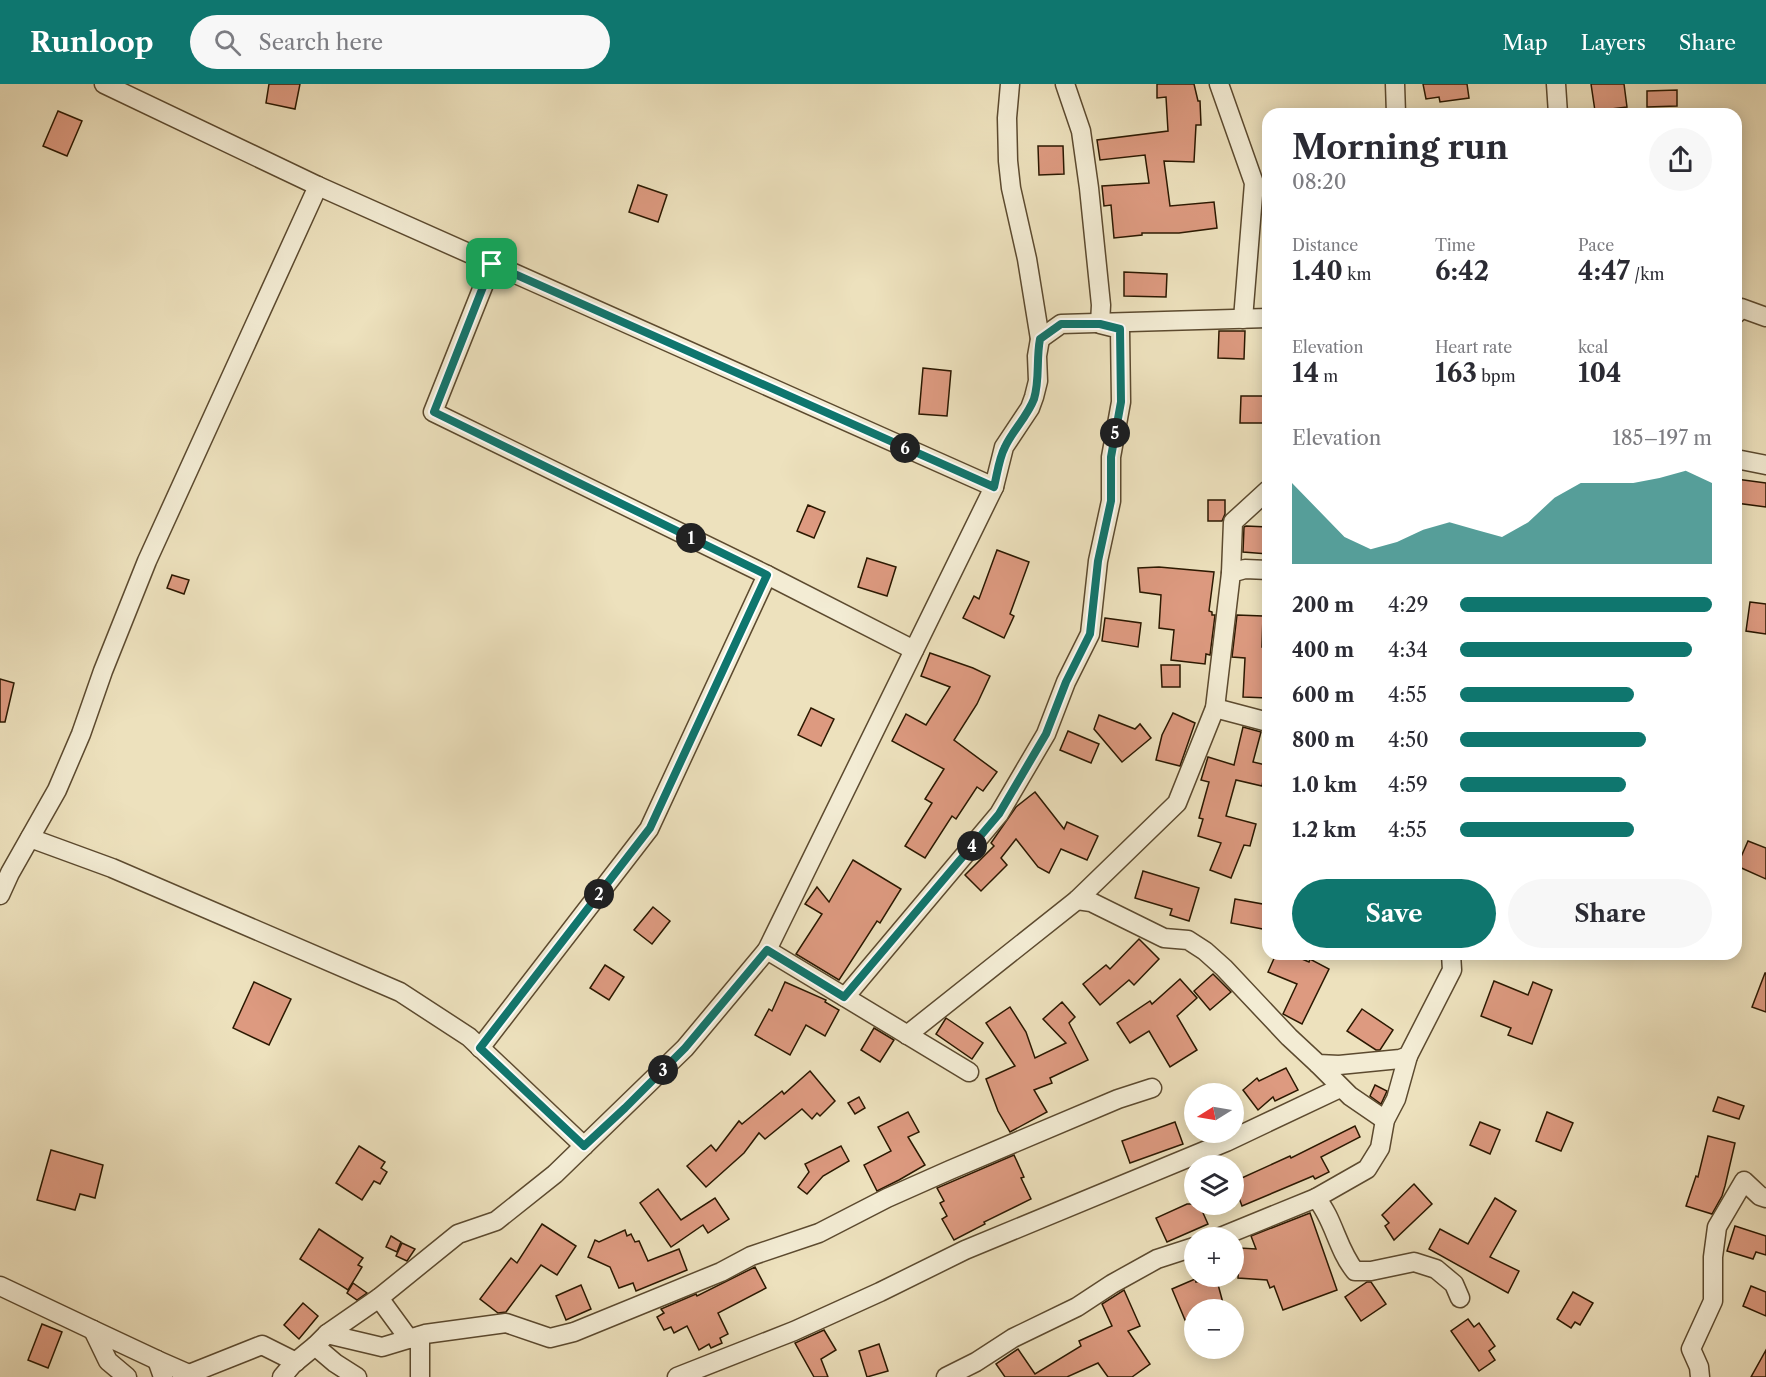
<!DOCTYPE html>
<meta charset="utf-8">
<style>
:root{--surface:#fff;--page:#f7f7f7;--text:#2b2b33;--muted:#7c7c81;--accent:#0f766e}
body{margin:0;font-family:"Libre Caslon Text",serif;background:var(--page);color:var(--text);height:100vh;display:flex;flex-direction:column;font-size:22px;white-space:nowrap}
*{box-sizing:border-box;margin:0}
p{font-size:20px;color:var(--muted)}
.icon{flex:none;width:33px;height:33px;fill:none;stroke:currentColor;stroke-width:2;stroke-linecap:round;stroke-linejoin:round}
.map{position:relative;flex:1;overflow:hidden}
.side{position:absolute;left:1262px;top:24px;width:480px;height:852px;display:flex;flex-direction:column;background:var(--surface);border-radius:18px;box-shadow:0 3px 15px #0003}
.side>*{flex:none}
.needle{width:39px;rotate:259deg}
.buttons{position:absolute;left:1184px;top:999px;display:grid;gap:12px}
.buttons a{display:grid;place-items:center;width:60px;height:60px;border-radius:50%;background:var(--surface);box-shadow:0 3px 15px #0003;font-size:30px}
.pin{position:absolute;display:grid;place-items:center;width:51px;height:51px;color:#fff;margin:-26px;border-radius:12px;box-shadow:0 3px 9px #0006}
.km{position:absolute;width:30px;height:30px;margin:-15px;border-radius:50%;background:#222;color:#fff;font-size:16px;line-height:30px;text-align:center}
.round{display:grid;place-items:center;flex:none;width:63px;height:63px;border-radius:32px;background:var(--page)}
.headline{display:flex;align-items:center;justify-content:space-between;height:102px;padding:0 30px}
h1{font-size:33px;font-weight:700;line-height:45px}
.stats{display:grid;grid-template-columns:repeat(3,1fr);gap:9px;height:102px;padding:6px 30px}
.stats div{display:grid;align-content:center}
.stats b{font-size:26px;font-weight:700}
.stats small{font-size:16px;font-weight:400}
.stats p{font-size:16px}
.chart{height:168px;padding:12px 30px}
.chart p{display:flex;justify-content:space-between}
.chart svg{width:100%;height:108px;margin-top:6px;fill:var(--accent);opacity:.7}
.cta{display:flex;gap:12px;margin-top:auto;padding:12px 30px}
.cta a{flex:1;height:69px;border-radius:36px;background:var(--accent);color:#fff;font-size:24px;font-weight:700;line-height:69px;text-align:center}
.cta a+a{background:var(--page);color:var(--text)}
ul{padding:0 30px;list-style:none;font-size:20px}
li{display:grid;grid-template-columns:96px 72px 1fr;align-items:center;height:45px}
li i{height:15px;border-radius:8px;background:var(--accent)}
header{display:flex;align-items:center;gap:36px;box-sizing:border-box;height:84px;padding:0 30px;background:var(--accent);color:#fff}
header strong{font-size:28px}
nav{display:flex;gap:33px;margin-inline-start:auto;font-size:21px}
.search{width:420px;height:54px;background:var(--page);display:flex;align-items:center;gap:15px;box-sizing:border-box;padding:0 21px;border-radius:33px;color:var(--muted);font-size:22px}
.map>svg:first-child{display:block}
.building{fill:#dd9a80;stroke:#2b1800;stroke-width:1.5}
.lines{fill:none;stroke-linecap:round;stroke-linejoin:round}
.minor-casing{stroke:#5c4a2f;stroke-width:21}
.minor{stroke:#f3ecd4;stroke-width:18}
.route-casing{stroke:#fff;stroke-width:12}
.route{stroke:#0f766e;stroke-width:8}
</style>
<header>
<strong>Runloop</strong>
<div class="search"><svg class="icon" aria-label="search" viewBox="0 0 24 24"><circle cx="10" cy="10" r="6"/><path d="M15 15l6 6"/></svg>Search here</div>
<nav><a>Map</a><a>Layers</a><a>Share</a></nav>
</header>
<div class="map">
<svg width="1766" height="1293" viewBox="0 0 1766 1293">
<rect width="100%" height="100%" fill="#ede1bd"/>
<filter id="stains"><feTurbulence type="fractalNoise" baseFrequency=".00333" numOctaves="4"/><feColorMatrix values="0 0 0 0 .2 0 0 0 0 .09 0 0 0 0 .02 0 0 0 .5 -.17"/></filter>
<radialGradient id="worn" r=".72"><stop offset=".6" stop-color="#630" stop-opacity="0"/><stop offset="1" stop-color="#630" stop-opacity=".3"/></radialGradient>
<g class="building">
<path d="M 269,0 L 300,0 L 295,25 L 266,19 Z"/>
<path d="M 1157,0 L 1194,0 L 1198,17 L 1200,17 L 1201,41 L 1196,41 L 1194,78 L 1164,77 L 1170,122 L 1214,118 L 1217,144 L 1179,149 L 1142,149 L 1142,151 L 1114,154 L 1111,121 L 1104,122 L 1102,102 L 1149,99 L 1145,71 L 1100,76 L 1097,56 L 1168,47 L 1166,13 L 1157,14 Z"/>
<path d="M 1423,0 L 1467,0 L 1469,14 L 1440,18 L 1439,13 L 1426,15 Z"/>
<path d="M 1591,0 L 1624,0 L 1627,23 L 1595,27 Z"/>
<path d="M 1677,6 L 1677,22 L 1647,23 L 1647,7 Z"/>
<path d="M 58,27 L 82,37 L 67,72 L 43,62 Z"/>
<path d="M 1038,62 L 1063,62 L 1064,90 L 1039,91 Z"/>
<path d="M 638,101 L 667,111 L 658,138 L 629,128 Z"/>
<path d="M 1124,188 L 1167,190 L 1166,213 L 1124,212 Z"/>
<path d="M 1219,247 L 1245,247 L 1244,275 L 1218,274 Z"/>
<path d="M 923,284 L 951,287 L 947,332 L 919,330 Z"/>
<path d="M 1241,312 L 1268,312 L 1268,339 L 1240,339 Z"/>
<path d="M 1736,395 L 1766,399 L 1766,423 L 1736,419 Z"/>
<path d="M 1208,416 L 1225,416 L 1225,430 L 1222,437 L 1208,437 Z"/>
<path d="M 808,421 L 825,428 L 814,454 L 797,447 Z"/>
<path d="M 1246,442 L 1268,443 L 1268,470 L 1243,468 L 1244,443 Z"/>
<path d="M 997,466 L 1029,478 L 1010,530 L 1014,532 L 1004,554 L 963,534 L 974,512 L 979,515 Z"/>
<path d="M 867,474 L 896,483 L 887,512 L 858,503 Z"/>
<path d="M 1159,483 L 1214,488 L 1209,527 L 1212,528 L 1212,531 L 1215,531 L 1210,571 L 1206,570 L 1205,580 L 1171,576 L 1174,546 L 1159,544 L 1161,511 L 1140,508 L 1138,484 Z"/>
<path d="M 172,491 L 189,496 L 184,510 L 167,504 Z"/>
<path d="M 1750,518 L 1766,520 L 1766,550 L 1746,547 Z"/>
<path d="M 1237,531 L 1263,532 L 1262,563 L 1268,563 L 1268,614 L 1243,613 L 1245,574 L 1232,573 Z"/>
<path d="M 1105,534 L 1141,539 L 1138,563 L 1102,557 Z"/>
<path d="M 930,569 L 973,584 L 990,592 L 977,620 L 954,656 L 997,688 L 983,707 L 977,703 L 956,735 L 952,732 L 925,774 L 905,762 L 932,719 L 925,715 L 944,685 L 892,657 L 906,630 L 926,641 L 950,603 L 921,592 Z"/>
<path d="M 1161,581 L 1180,581 L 1180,603 L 1162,603 Z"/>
<path d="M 0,595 L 14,599 L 5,638 L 0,638 Z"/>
<path d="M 811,624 L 834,635 L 821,662 L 798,651 Z"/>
<path d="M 1173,629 L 1195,639 L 1180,682 L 1156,676 L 1162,651 Z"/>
<path d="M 1099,631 L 1135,645 L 1140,640 L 1151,654 L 1122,678 L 1094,645 Z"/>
<path d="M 1243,643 L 1261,648 L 1253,678 L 1266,681 L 1262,702 L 1236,696 L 1226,732 L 1256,740 L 1250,762 L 1244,761 L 1231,794 L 1210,786 L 1221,759 L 1198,752 L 1203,735 L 1199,734 L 1209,698 L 1201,696 L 1208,673 L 1234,681 Z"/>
<path d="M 1068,647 L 1099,660 L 1091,679 L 1060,666 Z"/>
<path d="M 1035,708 L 1064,745 L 1067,738 L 1098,752 L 1087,776 L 1061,765 L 1049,789 L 1038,783 L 1016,755 L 1001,774 L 1007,781 L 981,807 L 965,791 L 994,762 L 991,759 L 1016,723 Z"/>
<path d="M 1748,757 L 1766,764 L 1766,795 L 1737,782 Z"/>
<path d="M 853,776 L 901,805 L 880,839 L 877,837 L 839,896 L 796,870 L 822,830 L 805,820 L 817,803 L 829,818 Z"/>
<path d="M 1143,787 L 1199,804 L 1189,837 L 1170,831 L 1172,825 L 1135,814 Z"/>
<path d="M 1235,815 L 1268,821 L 1268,846 L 1231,839 Z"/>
<path d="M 653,823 L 670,837 L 652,860 L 634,846 Z"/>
<path d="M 1139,855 L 1159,875 L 1134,901 L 1129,896 L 1100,921 L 1083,900 L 1106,881 L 1110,885 Z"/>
<path d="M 1276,870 L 1290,870 L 1309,878 L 1310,875 L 1329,885 L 1302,940 L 1283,930 L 1297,900 L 1268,888 Z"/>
<path d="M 605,881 L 624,893 L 609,916 L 590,904 Z"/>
<path d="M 1765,889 L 1766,889 L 1766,928 L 1752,923 Z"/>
<path d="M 1213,890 L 1231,908 L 1210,926 L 1194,907 Z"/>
<path d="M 1180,895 L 1197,914 L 1177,932 L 1197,966 L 1170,983 L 1149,947 L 1130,959 L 1117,939 L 1150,917 L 1152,920 Z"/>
<path d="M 1494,897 L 1528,911 L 1533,898 L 1552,906 L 1532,960 L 1508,951 L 1511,944 L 1481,932 Z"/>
<path d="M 254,898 L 291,915 L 269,961 L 233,944 Z"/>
<path d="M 785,898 L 826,916 L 825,918 L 839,926 L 825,952 L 806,941 L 790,971 L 755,951 L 769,925 L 772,927 Z"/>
<path d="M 1062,918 L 1075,933 L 1069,939 L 1088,976 L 1050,994 L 1052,999 L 1034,1006 L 1047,1028 L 1010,1048 L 998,1027 L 986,995 L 1015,982 L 986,939 L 1010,923 L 1026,948 L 1035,974 L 1066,959 L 1043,935 Z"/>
<path d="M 1362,925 L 1393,946 L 1380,966 L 1376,966 L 1347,947 Z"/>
<path d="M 946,934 L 983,959 L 972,975 L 936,950 Z"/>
<path d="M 874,944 L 894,956 L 880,978 L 861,966 Z"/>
<path d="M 1286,984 L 1298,1006 L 1275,1017 L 1273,1013 L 1258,1026 L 1243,1006 L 1257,994 L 1259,997 Z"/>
<path d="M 810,987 L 835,1017 L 820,1032 L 817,1029 L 812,1035 L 802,1025 L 765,1055 L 759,1049 L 744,1069 L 706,1103 L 687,1082 L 711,1061 L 716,1067 L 739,1037 L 742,1040 L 782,1007 L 784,1010 Z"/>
<path d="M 1375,1001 L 1387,1007 L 1381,1020 L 1370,1012 Z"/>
<path d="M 859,1013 L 865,1024 L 855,1030 L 848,1019 Z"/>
<path d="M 1718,1013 L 1744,1022 L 1739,1035 L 1713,1027 Z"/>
<path d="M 908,1028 L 919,1048 L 908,1053 L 925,1081 L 899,1096 L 877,1107 L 864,1081 L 891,1067 L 878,1043 Z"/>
<path d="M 1547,1028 L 1573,1039 L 1561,1067 L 1536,1057 Z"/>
<path d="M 1175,1038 L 1183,1060 L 1130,1079 L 1122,1057 Z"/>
<path d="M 1480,1038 L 1500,1046 L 1490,1070 L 1470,1061 Z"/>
<path d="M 1355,1042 L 1360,1053 L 1321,1073 L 1329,1088 L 1315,1095 L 1313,1092 L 1242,1122 L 1233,1098 L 1290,1072 L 1291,1074 Z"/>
<path d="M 1708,1052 L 1735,1059 L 1725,1102 L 1722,1112 L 1712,1130 L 1686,1122 L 1696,1092 L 1698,1093 Z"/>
<path d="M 359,1062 L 385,1078 L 381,1084 L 387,1088 L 380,1100 L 374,1097 L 362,1116 L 336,1099 Z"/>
<path d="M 841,1062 L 849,1077 L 823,1092 L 807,1110 L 798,1103 L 809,1088 L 805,1080 Z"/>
<path d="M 51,1066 L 103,1081 L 95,1114 L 80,1110 L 75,1126 L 37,1116 Z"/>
<path d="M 1014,1071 L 1024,1093 L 1021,1094 L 1031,1115 L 984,1138 L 985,1140 L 954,1156 L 942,1135 L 947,1132 L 940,1119 L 944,1117 L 937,1104 Z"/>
<path d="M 1414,1100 L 1432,1120 L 1394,1156 L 1385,1142 L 1389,1139 L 1382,1131 Z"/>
<path d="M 658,1105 L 681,1136 L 715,1114 L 729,1135 L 708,1149 L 703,1141 L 671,1163 L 640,1119 Z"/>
<path d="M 1495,1114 L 1516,1127 L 1490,1173 L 1519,1187 L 1508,1209 L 1429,1165 L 1440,1145 L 1468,1160 Z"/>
<path d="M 1187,1120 L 1199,1120 L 1208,1140 L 1167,1158 L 1156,1134 Z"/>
<path d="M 1310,1129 L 1337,1206 L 1283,1226 L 1274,1202 L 1270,1204 L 1267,1196 L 1238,1194 L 1240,1164 L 1256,1165 L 1251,1152 Z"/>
<path d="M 542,1140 L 576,1162 L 557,1191 L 541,1181 L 506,1228 L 498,1229 L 480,1215 L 511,1174 L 517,1179 Z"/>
<path d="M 1735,1142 L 1766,1152 L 1766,1171 L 1756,1168 L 1753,1175 L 1727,1167 Z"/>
<path d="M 319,1145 L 363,1174 L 358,1181 L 362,1183 L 348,1206 L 300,1175 Z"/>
<path d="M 625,1146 L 627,1152 L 631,1150 L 635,1158 L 639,1157 L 648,1177 L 679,1165 L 687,1186 L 636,1207 L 633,1199 L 619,1204 L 610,1183 L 588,1173 L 595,1156 L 599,1158 Z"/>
<path d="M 391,1152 L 401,1158 L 397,1168 L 386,1163 Z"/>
<path d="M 402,1159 L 415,1165 L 407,1177 L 396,1172 Z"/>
<path d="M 755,1183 L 766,1204 L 718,1229 L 728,1250 L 720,1254 L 722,1259 L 711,1264 L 709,1260 L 699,1266 L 687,1242 L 674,1249 L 671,1243 L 664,1246 L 657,1233 L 664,1229 L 661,1225 L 696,1210 L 697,1212 Z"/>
<path d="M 1216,1193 L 1223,1219 L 1207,1223 L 1209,1226 L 1194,1226 L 1194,1232 L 1185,1236 L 1172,1205 L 1195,1195 L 1196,1198 Z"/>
<path d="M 1367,1198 L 1371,1198 L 1386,1220 L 1361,1237 L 1345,1213 Z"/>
<path d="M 353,1199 L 367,1209 L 357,1216 L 347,1209 Z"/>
<path d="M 581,1201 L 591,1225 L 566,1236 L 556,1212 Z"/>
<path d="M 1751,1202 L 1766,1208 L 1766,1232 L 1743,1222 Z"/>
<path d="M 1124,1206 L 1140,1242 L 1128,1247 L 1150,1280 L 1132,1293 L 1108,1293 L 1098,1279 L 1067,1293 L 1005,1293 L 996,1280 L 1018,1265 L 1035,1290 L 1081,1262 L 1079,1257 L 1112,1242 L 1102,1220 Z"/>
<path d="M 1573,1208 L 1593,1219 L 1580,1241 L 1575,1238 L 1571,1244 L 1557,1235 Z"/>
<path d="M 303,1219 L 318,1232 L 299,1255 L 284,1241 Z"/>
<path d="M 1468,1235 L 1474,1243 L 1479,1239 L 1495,1262 L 1489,1267 L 1495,1276 L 1479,1287 L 1451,1247 Z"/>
<path d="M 42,1240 L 62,1248 L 48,1284 L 28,1276 Z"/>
<path d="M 824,1246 L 836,1266 L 821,1275 L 828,1293 L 814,1293 L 795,1259 Z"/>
<path d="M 879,1260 L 888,1287 L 867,1293 L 859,1267 Z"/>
<path d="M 1766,1266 L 1766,1293 L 1751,1293 Z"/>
</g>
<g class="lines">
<g class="minor-casing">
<g id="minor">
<path d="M 104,0 L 318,102 L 994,403"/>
<path d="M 1219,0 L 1254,99 L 1243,235"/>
<path d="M 1395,0 L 1396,30"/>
<path d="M 1556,0 L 1558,30"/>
<path d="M 492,180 L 433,328 L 767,491 L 914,566"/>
<path d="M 1736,230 L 1741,224 L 1766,233"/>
<path d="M 1040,255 L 1061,240 L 1268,234"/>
<path d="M 1736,375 L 1766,381"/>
<path d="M 1231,489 L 1233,438 L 1268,406"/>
<path d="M 1215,624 L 1268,638"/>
<path d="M 30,754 L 112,784 L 400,908 L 469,953 L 584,1062"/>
<path d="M 0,811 L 10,789 L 57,706 L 81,650 L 103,587 L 147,477 L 318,102"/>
<path d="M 1077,816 L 1091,818 L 1164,854 L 1188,856 L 1205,867 L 1224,884 L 1289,953 L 1318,980 L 1339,981 L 1400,975 L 1408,972 L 1452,886 L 1451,870"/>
<path d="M 767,866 L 969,988"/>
<path d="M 845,913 L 999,730 L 1046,650 L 1066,598 L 1090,550 L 1098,477 L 1111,417 L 1111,373 L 1121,318 L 1120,245 L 1100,240 L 1101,221 L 1089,104 L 1081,47 L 1065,0"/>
<path d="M 907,951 L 1077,816 L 1177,719 L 1215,624 L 1231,489 L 1245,485 L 1268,486"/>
<path d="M 480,964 L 649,745 L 767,491"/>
<path d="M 1318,980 L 1350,1012 L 1385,1036"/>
<path d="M 1316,1114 L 1367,1085 L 1380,1064 L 1385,1036 L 1396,1015 L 1408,972"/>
<path d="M 1218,1154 L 1316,1114 C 1334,1135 1337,1165 1355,1187 L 1371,1187 L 1414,1178 L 1436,1185 L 1454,1200 L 1460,1214"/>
<path d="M 0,1202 L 93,1246"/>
<path d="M 379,1214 L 409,1255"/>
<path d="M 327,1250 L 382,1263 L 425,1250 L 506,1239 L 550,1254 L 574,1248 L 721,1188 L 751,1172 L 819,1149 L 887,1114 L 950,1086 L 1118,1015 L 1152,1004"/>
<path d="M 420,1252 L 420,1293"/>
<path d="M 315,1262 L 327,1250 L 379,1214 L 458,1150 L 496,1137 L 555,1090 L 685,964 L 767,866 L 994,403 L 1004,363 L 1030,324 L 1034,313 L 1038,297 L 1037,272 L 1040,255 L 1027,175 L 1011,104 L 1008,77 L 1007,34 L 1010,0"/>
<path d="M 127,1293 L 108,1277 L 93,1246 L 157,1276"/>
<path d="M 163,1293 L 157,1276 L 189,1290"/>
<path d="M 194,1293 L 189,1290 L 262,1261 L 296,1278"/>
<path d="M 282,1293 L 293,1280 L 315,1262 L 335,1279 L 357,1293"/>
<path d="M 677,1293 L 794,1247 L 880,1208 L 965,1166 L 1226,1058 L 1340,1004"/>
<path d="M 946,1293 L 976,1278 L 1013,1254 L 1077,1223 L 1112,1200 L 1157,1175 L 1194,1163"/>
<path d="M 1700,1293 L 1699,1283 L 1691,1265 L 1713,1217 L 1713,1173 L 1717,1143 L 1744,1097 L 1760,1112 L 1766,1114"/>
</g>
</g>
<use href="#minor" class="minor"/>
</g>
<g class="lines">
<g class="route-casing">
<path id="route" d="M 492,180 L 994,403 C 997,391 999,374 1005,363 C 1013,346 1027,333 1034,315 C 1040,295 1036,276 1040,255 L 1061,240 L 1100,240 L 1120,245 L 1121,318 L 1111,373 L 1111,417 L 1098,477 L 1090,550 L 1066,598 L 1046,650 L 999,730 L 844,913 L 767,866 L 685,964 L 625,1024 L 584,1062 L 480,964 L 650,744 L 767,491 L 434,328 Z"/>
</g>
<use href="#route" class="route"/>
</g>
<rect width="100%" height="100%" filter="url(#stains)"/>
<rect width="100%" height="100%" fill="url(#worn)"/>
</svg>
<div class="buttons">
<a><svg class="needle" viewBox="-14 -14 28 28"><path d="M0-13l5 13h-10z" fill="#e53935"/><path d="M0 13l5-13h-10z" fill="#7c7c81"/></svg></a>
<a><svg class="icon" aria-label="layers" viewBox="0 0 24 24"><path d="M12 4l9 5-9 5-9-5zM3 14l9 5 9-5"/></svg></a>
<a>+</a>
<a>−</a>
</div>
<div class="pin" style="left:492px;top:180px;background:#1e9e55"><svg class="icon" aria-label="arrive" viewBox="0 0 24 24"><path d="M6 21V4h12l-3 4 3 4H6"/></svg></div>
<b class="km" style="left:691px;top:454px">1</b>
<b class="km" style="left:599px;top:810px">2</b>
<b class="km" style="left:663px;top:986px">3</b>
<b class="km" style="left:972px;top:762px">4</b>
<b class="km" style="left:1115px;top:349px">5</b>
<b class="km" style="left:905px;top:364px">6</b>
<section class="side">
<div class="headline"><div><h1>Morning run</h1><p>08:20</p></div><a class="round"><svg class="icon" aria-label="share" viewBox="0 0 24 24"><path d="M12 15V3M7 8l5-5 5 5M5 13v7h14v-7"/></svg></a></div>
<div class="stats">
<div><p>Distance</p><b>1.40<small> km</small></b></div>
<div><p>Time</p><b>6:42</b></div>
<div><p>Pace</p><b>4:47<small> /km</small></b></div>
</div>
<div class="stats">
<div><p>Elevation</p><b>14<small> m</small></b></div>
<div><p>Heart rate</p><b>163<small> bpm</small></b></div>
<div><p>kcal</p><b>104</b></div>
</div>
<div class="chart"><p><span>Elevation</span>185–197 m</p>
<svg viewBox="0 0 160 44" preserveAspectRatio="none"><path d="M0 44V11L10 22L20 33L30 38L40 35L50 30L60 27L70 30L80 33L90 27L100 17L110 11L120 11L130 11L140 9L150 6L160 11V44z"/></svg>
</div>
<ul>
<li><b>200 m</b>4:29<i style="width:100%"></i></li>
<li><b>400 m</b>4:34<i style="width:92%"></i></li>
<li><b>600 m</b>4:55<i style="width:69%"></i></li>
<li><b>800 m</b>4:50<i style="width:74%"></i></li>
<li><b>1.0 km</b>4:59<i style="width:66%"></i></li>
<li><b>1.2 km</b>4:55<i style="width:69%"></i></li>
</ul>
<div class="cta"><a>Save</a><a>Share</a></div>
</section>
</div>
